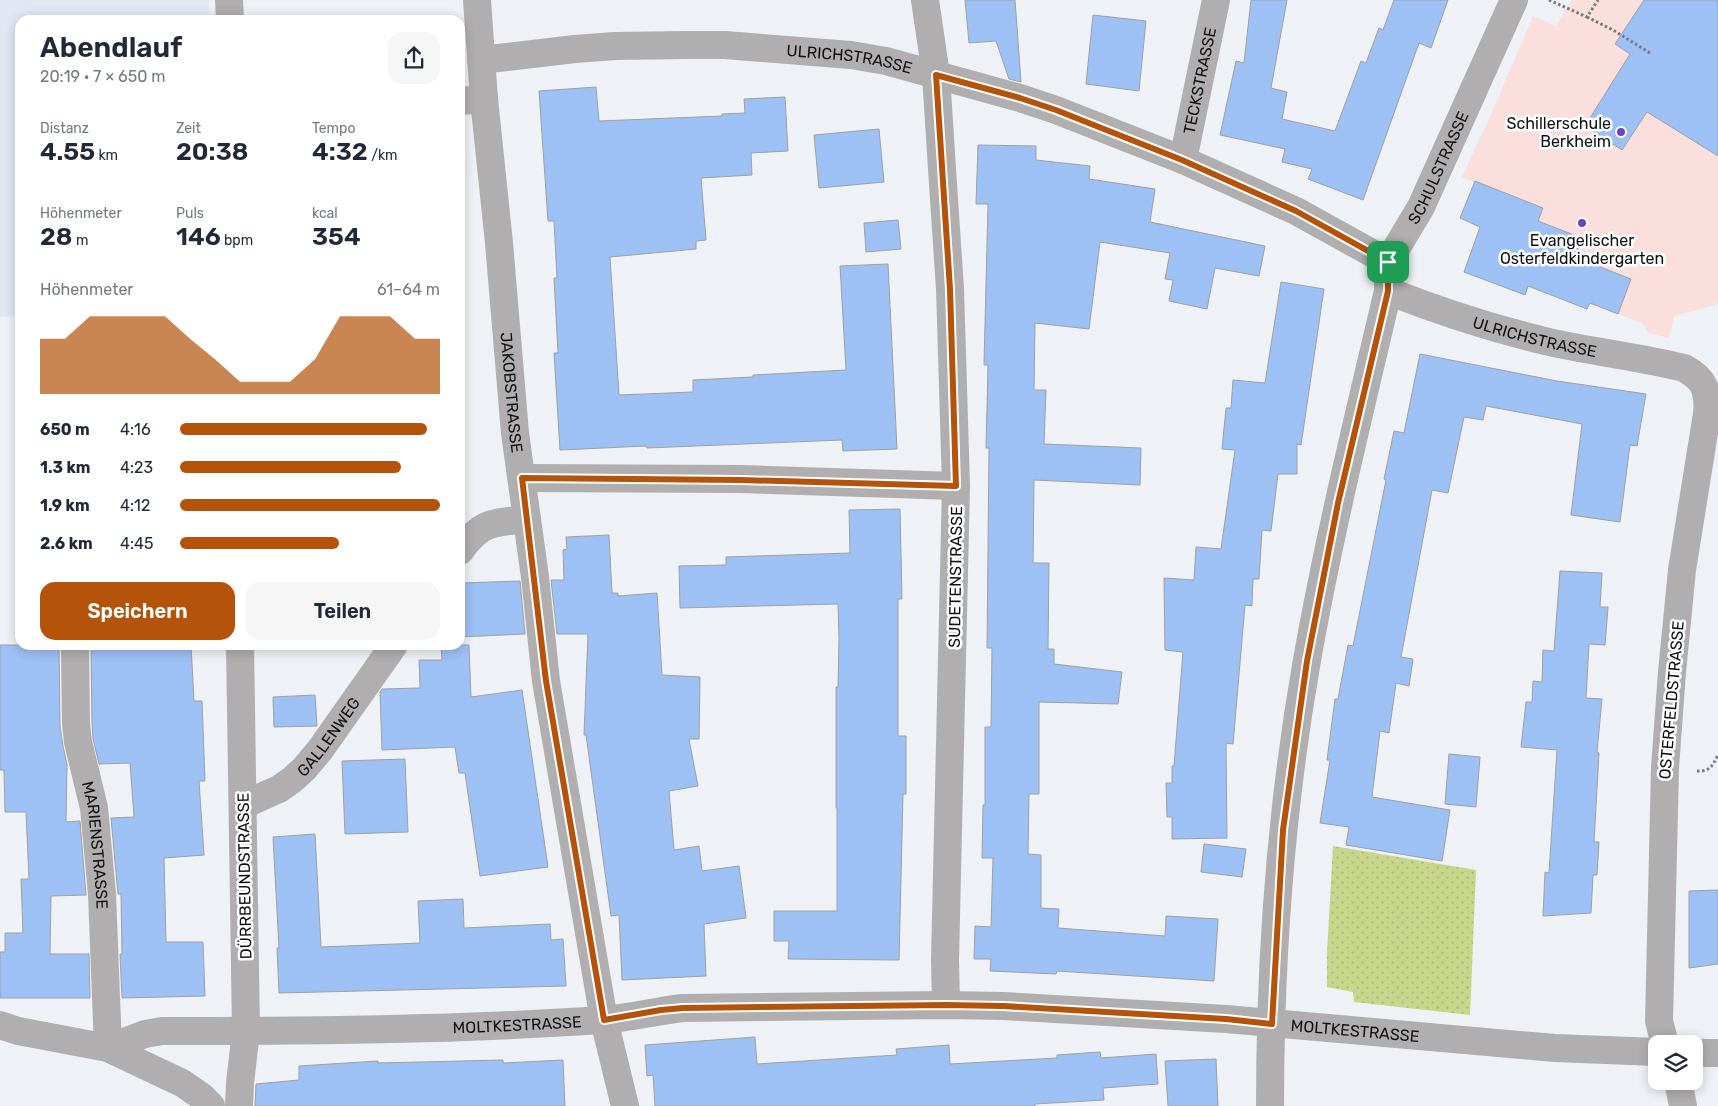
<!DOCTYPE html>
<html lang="de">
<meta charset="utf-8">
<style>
:root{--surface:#fff;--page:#f6f6f7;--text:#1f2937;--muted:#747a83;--accent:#b45309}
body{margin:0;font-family:Rubik,sans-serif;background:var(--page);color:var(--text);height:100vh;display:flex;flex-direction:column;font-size:19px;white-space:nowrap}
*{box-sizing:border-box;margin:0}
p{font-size:16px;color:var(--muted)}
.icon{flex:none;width:28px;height:28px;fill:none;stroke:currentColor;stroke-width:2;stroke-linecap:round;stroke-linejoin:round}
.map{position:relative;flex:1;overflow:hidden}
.drawer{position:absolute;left:15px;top:15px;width:450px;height:635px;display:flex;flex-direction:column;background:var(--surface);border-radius:15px;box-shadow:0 2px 12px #0003}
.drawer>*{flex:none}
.buttons{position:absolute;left:1648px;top:1035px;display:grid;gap:10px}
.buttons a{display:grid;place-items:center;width:55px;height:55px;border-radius:10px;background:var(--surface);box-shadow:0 2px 12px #0003;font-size:25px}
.pin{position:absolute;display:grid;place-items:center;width:42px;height:42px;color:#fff;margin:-21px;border-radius:10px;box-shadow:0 2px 8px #0006}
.round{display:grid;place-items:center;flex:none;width:52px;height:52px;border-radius:15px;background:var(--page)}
.headline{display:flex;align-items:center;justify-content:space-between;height:85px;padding:0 25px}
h1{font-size:28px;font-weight:600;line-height:38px}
.stats{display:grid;grid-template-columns:repeat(3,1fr);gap:8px;height:85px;padding:5px 25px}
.stats div{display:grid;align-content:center}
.stats b{font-size:25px;font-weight:600}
.stats small{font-size:14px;font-weight:400}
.stats p{font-size:14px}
.chart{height:140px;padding:10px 25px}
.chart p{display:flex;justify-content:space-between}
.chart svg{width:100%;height:90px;margin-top:5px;fill:var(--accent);opacity:.7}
.button{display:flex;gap:10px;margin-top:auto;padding:10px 25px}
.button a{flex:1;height:58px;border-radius:15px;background:var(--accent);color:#fff;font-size:20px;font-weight:600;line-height:58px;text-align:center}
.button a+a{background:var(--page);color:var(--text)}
ul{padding:0 25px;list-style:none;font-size:16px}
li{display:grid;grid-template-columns:80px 60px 1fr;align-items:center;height:38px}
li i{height:12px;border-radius:6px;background:var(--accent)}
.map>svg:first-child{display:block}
.built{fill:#e1e8f3}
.education{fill:#fadfdc}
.park{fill:url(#park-dots)}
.building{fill:#9dc0f5;stroke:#9ea0a4}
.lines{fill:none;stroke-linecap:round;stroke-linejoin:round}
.path{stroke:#787a7c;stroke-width:3;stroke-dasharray:2.5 2.5;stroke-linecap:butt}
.minor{stroke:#b0aeaf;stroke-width:28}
.route-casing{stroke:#fff;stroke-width:10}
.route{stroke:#b45309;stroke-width:6}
.poi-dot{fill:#6846bf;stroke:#fff;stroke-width:2}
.labels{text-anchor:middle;stroke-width:5;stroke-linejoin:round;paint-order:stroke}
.street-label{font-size:16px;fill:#0f1011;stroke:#fff}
.poi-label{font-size:16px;fill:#0f1011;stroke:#fff;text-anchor:end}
</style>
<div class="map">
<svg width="1718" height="1106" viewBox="0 0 1718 1106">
<defs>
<pattern id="park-dots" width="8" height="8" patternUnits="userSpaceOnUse" patternTransform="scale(1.25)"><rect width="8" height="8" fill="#c8d68c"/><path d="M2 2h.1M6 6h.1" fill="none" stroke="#abb778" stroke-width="1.8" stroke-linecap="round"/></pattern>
</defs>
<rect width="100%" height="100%" fill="#eef1f5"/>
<path class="built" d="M 0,0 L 209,0 L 209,20 L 20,20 L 20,316 L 0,317 Z"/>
<path class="education" d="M 1572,0 L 1718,0 L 1718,302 L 1716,305 L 1674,316 L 1669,338 L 1649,333 L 1642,323 L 1590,303 L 1587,309 L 1528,286 L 1525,295 L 1464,272 L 1480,227 L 1460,218 L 1475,182 L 1462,177 L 1492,112 L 1533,16 L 1556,26 Z"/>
<path class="park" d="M 1333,846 L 1476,870 L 1470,1015 L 1354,1002 L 1353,992 L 1327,987 L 1327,953 Z"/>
<g class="building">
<path d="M 965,0 L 1015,0 L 1021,82 L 1009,79 L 996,41 L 969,43 Z"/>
<path d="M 1251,0 L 1287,0 L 1271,88 L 1287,92 L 1282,119 L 1335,131 L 1361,61 L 1366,63 L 1379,28 L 1383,30 L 1394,0 L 1448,0 L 1431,48 L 1419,43 L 1363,200 L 1308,179 L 1312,169 L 1282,162 L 1285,149 L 1220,135 L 1236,61 L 1244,63 Z"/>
<path d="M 1644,0 L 1718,0 L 1718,156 L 1647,112 L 1622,150 L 1585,126 L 1630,54 L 1615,44 Z"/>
<path d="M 1093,15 L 1146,21 L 1139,91 L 1086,84 Z"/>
<path d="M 596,87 L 599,121 L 722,116 L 722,114 L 745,113 L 744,99 L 785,97 L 788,151 L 751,153 L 752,175 L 701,178 L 706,240 L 696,241 L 696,249 L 610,257 L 619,395 L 693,392 L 693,380 L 753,377 L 753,375 L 846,370 L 840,266 L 888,264 L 897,449 L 843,451 L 842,440 L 647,448 L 646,446 L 560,450 L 554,353 L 558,353 L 554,278 L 557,278 L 554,221 L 548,221 L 539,91 Z"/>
<path d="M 879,129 L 884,182 L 819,188 L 814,135 Z"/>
<path d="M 978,145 L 1036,146 L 1036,160 L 1090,166 L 1089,179 L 1155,189 L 1150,222 L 1265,246 L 1259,276 L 1215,268 L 1207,309 L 1169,301 L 1173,280 L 1165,279 L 1170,253 L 1100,242 L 1089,329 L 1035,323 L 1034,390 L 1046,390 L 1044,444 L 1141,448 L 1140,485 L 1034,480 L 1033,563 L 1049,563 L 1048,649 L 1054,649 L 1054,664 L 1122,672 L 1118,704 L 1039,702 L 1039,794 L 1029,794 L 1028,854 L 1041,855 L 1041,908 L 1059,909 L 1058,928 L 1165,936 L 1166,916 L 1218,919 L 1214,981 L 1057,971 L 1056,974 L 990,971 L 991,959 L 974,959 L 975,926 L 991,927 L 993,858 L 982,858 L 983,805 L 985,805 L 985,727 L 991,727 L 992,648 L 987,648 L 989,448 L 986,448 L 988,365 L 984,365 L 988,204 L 976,204 Z"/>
<path d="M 1475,181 L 1543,208 L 1538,221 L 1582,238 L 1575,257 L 1631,279 L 1618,314 L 1590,303 L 1587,309 L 1528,286 L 1525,295 L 1464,272 L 1480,227 L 1460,218 Z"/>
<path d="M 898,220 L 901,249 L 866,252 L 864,223 Z"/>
<path d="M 1281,282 L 1324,289 L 1301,445 L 1297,444 L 1297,474 L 1278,474 L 1271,531 L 1262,530 L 1259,579 L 1253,579 L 1252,606 L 1245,605 L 1233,744 L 1226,743 L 1227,838 L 1172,839 L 1172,817 L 1167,817 L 1166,783 L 1172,783 L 1172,766 L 1174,766 L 1183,652 L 1165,650 L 1164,578 L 1194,580 L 1196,547 L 1221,549 L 1235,450 L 1222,449 L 1226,408 L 1231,408 L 1233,380 L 1265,383 Z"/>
<path d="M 1420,354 L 1557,381 L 1646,394 L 1637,446 L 1630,445 L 1620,522 L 1571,515 L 1582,424 L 1486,406 L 1483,420 L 1464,417 L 1448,493 L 1432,490 L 1401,657 L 1413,659 L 1409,686 L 1396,683 L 1389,733 L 1380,731 L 1372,797 L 1450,810 L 1442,861 L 1346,845 L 1349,827 L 1320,823 L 1330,760 L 1327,760 L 1335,699 L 1338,699 L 1348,645 L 1353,646 L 1386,480 L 1384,479 L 1394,431 L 1404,433 Z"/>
<path d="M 900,509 L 902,599 L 898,599 L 898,736 L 906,736 L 906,794 L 903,794 L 899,960 L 788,959 L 789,941 L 774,941 L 774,911 L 837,911 L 837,808 L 836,808 L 836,687 L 838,687 L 839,638 L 838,604 L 680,608 L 679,566 L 726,565 L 726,557 L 850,553 L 849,510 Z"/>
<path d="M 609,535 L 612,593 L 618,593 L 618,596 L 657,593 L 662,675 L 700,677 L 699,739 L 689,739 L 698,786 L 669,791 L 674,850 L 699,846 L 702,871 L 739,866 L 746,918 L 704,924 L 706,976 L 622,980 L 619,915 L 611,916 L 586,735 L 584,735 L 588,634 L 557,634 L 551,580 L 564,580 L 563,550 L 567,549 L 566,537 Z"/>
<path d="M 1560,571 L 1602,573 L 1600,607 L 1608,607 L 1605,645 L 1589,644 L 1586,698 L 1602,699 L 1597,752 L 1599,753 L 1594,842 L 1599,842 L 1597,875 L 1593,875 L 1591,913 L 1543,916 L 1545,872 L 1549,873 L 1557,750 L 1521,747 L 1526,702 L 1532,702 L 1533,681 L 1542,682 L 1543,650 L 1554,651 Z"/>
<path d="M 520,581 L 525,634 L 460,637 L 460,608 L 462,608 L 461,583 Z"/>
<path d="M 0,645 L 59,645 L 60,726 L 63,746 L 67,765 L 66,822 L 80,821 L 86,895 L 51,896 L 50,954 L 89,954 L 90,998 L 0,998 L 0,952 L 5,952 L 5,933 L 23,933 L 21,879 L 29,879 L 26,812 L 5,812 L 4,770 L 0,770 Z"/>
<path d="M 91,645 L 191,645 L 194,701 L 202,701 L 205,781 L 199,781 L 204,855 L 164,858 L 166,942 L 203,942 L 205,996 L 122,998 L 120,954 L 122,954 L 121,894 L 118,894 L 111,818 L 134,817 L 130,763 L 99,764 L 93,739 L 92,723 Z"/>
<path d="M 441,645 L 469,645 L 471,697 L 522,690 L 548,867 L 480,876 L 465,773 L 459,773 L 455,747 L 382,750 L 380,692 L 382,689 L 420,688 L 419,660 L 442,660 Z"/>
<path d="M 315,695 L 317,726 L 274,727 L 273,697 Z"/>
<path d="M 1449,754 L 1480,757 L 1476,807 L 1445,804 Z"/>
<path d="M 405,759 L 408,832 L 345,834 L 342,761 Z"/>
<path d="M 315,834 L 321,947 L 420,943 L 418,901 L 463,899 L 464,928 L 550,924 L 551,940 L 563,939 L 566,986 L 279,993 L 277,948 L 279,948 L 273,837 Z"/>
<path d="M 1204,844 L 1246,849 L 1242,877 L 1201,872 Z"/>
<path d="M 1718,890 L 1718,964 L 1689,968 L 1689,891 Z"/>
<path d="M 755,1037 L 757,1064 L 897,1055 L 896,1049 L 949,1045 L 950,1064 L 1057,1058 L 1057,1055 L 1100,1052 L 1101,1058 L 1156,1054 L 1158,1084 L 1103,1088 L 1104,1100 L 1035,1104 L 1035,1106 L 655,1106 L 653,1075 L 647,1076 L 645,1045 Z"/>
<path d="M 1216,1059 L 1218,1106 L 1168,1106 L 1165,1061 Z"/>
<path d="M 503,1060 L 503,1063 L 563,1060 L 565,1106 L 255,1106 L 256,1084 L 299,1080 L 299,1066 L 378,1061 L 378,1063 Z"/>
</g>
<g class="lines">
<g class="path">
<path d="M 1549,0 L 1587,17 L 1598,0"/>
<path d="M 1587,17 L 1613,30 L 1650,53"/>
<path d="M 1697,771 C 1710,772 1713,765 1718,755"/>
</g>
<g class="minor">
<path d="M 229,0 L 230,20"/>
<path id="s1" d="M 477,0 L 484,99 L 499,243 L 515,433 L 535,577 L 546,681 L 604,1020 L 625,1106"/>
<path d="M 925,0 L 936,75 L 942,169 L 950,289 L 956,486 L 945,960 L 946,1005"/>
<path id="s2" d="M 481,60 L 575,49 L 615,46 L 685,45 L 725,45 L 851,55 L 886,61 L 1020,98 L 1056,110 L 1183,160 L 1296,211 L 1388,262"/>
<path d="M 460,101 L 484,99"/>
<path id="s3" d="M 1183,160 L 1216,0"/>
<path id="s4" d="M 1388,291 C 1441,312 1494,329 1549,342 C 1594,352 1640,357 1684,368 C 1705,379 1709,392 1707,414 L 1682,570 L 1672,672 L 1665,768 L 1659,1021 L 1665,1044"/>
<path d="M 522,478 L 740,479 L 956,486"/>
<path d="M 460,551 C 481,521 493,523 527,519"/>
<path id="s5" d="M 75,645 L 76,724 L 78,742 L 94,808 L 102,894 L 108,1048"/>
<path id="s6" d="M 243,805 L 279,789 L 292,780 L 304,769 L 320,750 L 394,645"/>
<path d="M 0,1025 L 18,1031 L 108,1048 L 182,1083 L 201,1096 L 211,1106"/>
<path id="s7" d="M 108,1048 L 145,1034 L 162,1031 C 308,1031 455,1030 601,1020 C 629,1018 656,1011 683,1008 L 946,1005 L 1003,1006 L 1226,1019 L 1555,1048 L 1656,1052"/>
<path d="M 1694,1053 L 1718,1053"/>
<path d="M 1678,1081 L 1683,1106"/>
<path d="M 239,1106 L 240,1083 L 246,1031 L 240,645"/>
<path id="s8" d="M 1270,1106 C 1270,957 1281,807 1307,660 C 1329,536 1359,414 1388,291 L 1388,262 L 1421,207 L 1514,0"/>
</g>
</g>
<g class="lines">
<g class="route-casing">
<path id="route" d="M 936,75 L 1020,98 L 1056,110 L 1182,160 L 1296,211 L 1388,262 L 1388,291 L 1338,503 L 1307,661 L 1283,830 L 1272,1024 L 1226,1019 L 1003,1006 L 946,1005 L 683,1008 L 661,1010 L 604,1020 L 546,681 L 522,478 L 740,480 L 956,486 L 950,289 Z"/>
</g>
<use href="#route" class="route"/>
</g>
<g class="poi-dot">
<circle cx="1621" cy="132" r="5"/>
<circle cx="1582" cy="223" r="5"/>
</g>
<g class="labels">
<g class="street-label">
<text dy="6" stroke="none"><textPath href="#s2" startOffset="370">ULRICHSTRASSE</textPath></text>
<text dy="6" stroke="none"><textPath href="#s3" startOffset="81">TECKSTRASSE</textPath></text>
<text dy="6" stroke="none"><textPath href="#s8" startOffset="962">SCHULSTRASSE</textPath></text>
<text dy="6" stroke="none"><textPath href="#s4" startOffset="154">ULRICHSTRASSE</textPath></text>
<text dy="6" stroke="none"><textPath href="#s1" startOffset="394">JAKOBSTRASSE</textPath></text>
<text transform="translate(955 577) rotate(-89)" y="6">SUDETENSTRASSE</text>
<text transform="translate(1671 700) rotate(-85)" y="6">OSTERFELDSTRASSE</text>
<text dy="6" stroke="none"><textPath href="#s6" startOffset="112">GALLENWEG</textPath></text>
<text dy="6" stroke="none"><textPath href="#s5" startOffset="202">MARIENSTRASSE</textPath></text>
<text transform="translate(244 876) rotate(-91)" y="6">DÜRRBEUNDSTRASSE</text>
<text dy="6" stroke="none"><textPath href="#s7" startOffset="412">MOLTKESTRASSE</textPath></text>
<text dy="6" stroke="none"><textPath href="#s7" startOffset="1252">MOLTKESTRASSE</textPath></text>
</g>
<g class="poi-label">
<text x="1611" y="129">Schillerschule<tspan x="1611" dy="18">Berkheim</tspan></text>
<text x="1582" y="246" text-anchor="middle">Evangelischer<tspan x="1582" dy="18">Osterfeldkindergarten</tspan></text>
</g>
</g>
</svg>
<div class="buttons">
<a><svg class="icon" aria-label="layers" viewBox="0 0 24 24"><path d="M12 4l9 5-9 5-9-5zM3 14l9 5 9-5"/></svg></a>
</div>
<div class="pin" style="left:1388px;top:262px;background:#1e9e55"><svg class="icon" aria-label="arrive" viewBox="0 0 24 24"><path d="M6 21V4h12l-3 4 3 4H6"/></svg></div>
<section class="drawer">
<div class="headline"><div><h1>Abendlauf</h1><p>20:19 · 7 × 650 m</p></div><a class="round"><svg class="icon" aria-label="share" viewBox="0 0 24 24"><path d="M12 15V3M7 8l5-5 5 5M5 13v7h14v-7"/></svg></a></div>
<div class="stats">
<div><p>Distanz</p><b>4.55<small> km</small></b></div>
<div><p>Zeit</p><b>20:38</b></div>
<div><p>Tempo</p><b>4:32<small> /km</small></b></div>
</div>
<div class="stats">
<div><p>Höhenmeter</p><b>28<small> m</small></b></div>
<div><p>Puls</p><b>146<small> bpm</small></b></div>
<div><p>kcal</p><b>354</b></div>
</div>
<div class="chart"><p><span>Höhenmeter</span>61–64 m</p>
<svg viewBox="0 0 160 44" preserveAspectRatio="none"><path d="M0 44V17L10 17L20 6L30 6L40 6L50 6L60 17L70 27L80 38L90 38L100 38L110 27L120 6L130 6L140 6L150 17L160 17V44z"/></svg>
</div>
<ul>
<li><b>650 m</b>4:16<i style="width:95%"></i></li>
<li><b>1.3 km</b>4:23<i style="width:85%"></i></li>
<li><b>1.9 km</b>4:12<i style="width:100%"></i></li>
<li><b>2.6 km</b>4:45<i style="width:61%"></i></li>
</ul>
<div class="button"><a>Speichern</a><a>Teilen</a></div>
</section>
</div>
